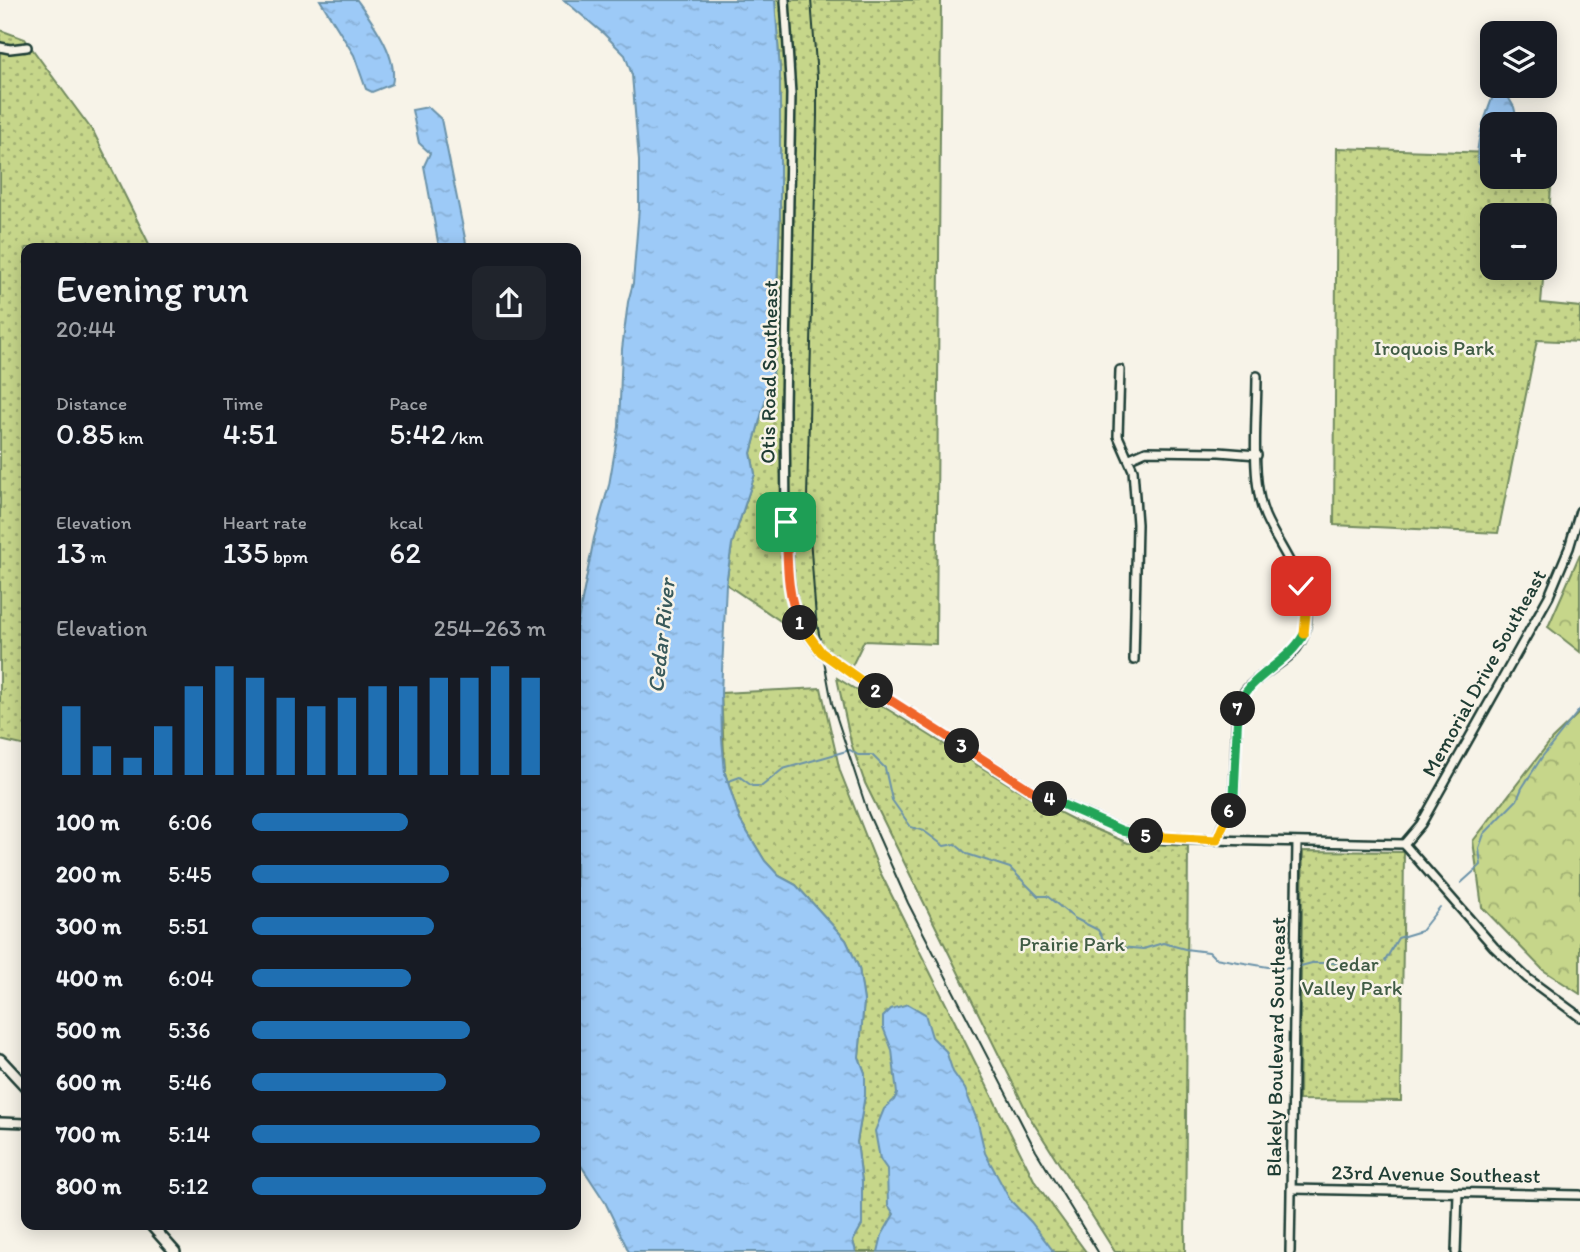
<!DOCTYPE html>
<meta charset="utf-8">
<style>
:root{--surface:#171b24;--page:#20242c;--text:#f1f3f6;--muted:#9ea1a6;--accent:#1f6fb2}
body{margin:0;font-family:Itim,sans-serif;background:var(--page);color:var(--text);height:100vh;display:flex;flex-direction:column;font-size:26px;white-space:nowrap}
*{box-sizing:border-box;margin:0}
p{font-size:23px;color:var(--muted)}
.icon{flex:none;width:38px;height:38px;fill:none;stroke:currentColor;stroke-width:2;stroke-linecap:round;stroke-linejoin:round}
.map{position:relative;flex:1;overflow:hidden}
.panel{position:absolute;left:21px;top:243px;width:560px;height:987px;display:flex;flex-direction:column;background:var(--surface);border-radius:14px;box-shadow:0 4px 18px #0003}
.panel>*{flex:none}
.fabs{position:absolute;left:1480px;top:21px;display:grid;gap:14px}
.fabs a{display:grid;place-items:center;width:77px;height:77px;border-radius:14px;background:var(--surface);box-shadow:0 4px 18px #0003;font-size:35px}
.pin{position:absolute;display:grid;place-items:center;width:60px;height:60px;color:#fff;margin:-30px;border-radius:14px;box-shadow:0 4px 10px #0006}
.km{position:absolute;width:35px;height:35px;margin:-18px;border-radius:50%;background:#222;color:#fff;font-size:19px;line-height:35px;text-align:center}
.round{display:grid;place-items:center;flex:none;width:74px;height:74px;border-radius:14px;background:var(--page)}
.overview{display:flex;align-items:center;justify-content:space-between;height:119px;padding:0 35px}
h1{font-size:38px;font-weight:600;line-height:52px}
.figures{display:grid;grid-template-columns:repeat(3,1fr);gap:10px;height:119px;padding:7px 35px}
.figures div{display:grid;align-content:center}
.figures b{font-size:30px;font-weight:600}
.figures small{font-size:19px;font-weight:400}
.figures p{font-size:19px}
.chart{height:196px;padding:14px 35px}
.chart p{display:flex;justify-content:space-between}
.chart svg{width:100%;height:126px;margin-top:7px;stroke:var(--accent);stroke-width:6}
ul{padding:0 35px;list-style:none;font-size:23px}
li{display:grid;grid-template-columns:112px 84px 1fr;align-items:center;height:52px}
li i{height:18px;border-radius:9px;background:var(--accent)}
.map>svg:first-child{display:block}
.forest{fill:url(#forest-crowns);stroke:#728a5f;stroke-width:2}
.park{fill:url(#park-dots);stroke:#728a5f;stroke-width:2}
.water{fill:url(#water-ripples);stroke:#6b92a9;stroke-width:2}
.lines{fill:none;stroke-linecap:round;stroke-linejoin:round}
.stream{stroke:#6b92a9;stroke-width:2}
.minor-casing{stroke:#1f3d34;stroke-width:12}
.major-casing{stroke:#1f3d34;stroke-width:14}
.minor{stroke:#f7f3e8;stroke-width:7}
.major{stroke:#f7f3e8;stroke-width:9}
.rail{stroke:#1f3d34;stroke-width:2}
.split-1-casing{stroke:#fff;stroke-width:14}
.split-2-casing{stroke:#fff;stroke-width:14}
.split-3-casing{stroke:#fff;stroke-width:14}
.split-4-casing{stroke:#fff;stroke-width:14}
.split-5-casing{stroke:#fff;stroke-width:14}
.split-6-casing{stroke:#fff;stroke-width:14}
.split-7-casing{stroke:#fff;stroke-width:14}
.split-8-casing{stroke:#fff;stroke-width:14}
.split-9-casing{stroke:#fff;stroke-width:14}
.split-1{stroke:#f0652b;stroke-width:9}
.split-2{stroke:#f5b400;stroke-width:9}
.split-3{stroke:#f0652b;stroke-width:9}
.split-4{stroke:#f0652b;stroke-width:9}
.split-5{stroke:#22a559;stroke-width:9}
.split-6{stroke:#f5b400;stroke-width:9}
.split-7{stroke:#22a559;stroke-width:9}
.split-8{stroke:#22a559;stroke-width:9}
.split-9{stroke:#f5b400;stroke-width:9}
.labels{text-anchor:middle;stroke-width:5;stroke-linejoin:round;paint-order:stroke}
.park-label{font-size:21px;fill:#405c45;stroke:#f7f3e8}
.street-label{font-size:21px;fill:#1f3d34;stroke:#f7f3e8}
.water-label{font-size:23px;font-style:italic;fill:#38595b;stroke:#f7f3e8}
</style>
<div class="map">
<svg width="1580" height="1252" viewBox="0 0 1580 1252">
<defs>
<pattern id="forest-crowns" width="20" height="18" patternUnits="userSpaceOnUse" patternTransform="scale(1.75)"><rect width="20" height="18" fill="#c6d68a"/><path d="M2 6a3 3 0 1 1 6 0M12 15a3 3 0 1 1 6 0" fill="none" stroke="#a0af72"/></pattern>
<pattern id="park-dots" width="8" height="8" patternUnits="userSpaceOnUse" patternTransform="scale(1.75)"><rect width="8" height="8" fill="#c6d68a"/><path d="M2 2h.1M6 6h.1" fill="none" stroke="#a0af72" stroke-width="1.8" stroke-linecap="round"/></pattern>
<pattern id="water-ripples" width="26" height="14" patternUnits="userSpaceOnUse" patternTransform="scale(1.75)"><rect width="26" height="14" fill="#9dcaf7"/><path d="M2 4q2-2 4 0t4 0M15 11q2-2 4 0t4 0" fill="none" stroke="#87aed4"/></pattern>
</defs>
<rect width="100%" height="100%" fill="#f7f3e8"/>
<filter id="ink" filterUnits="userSpaceOnUse"><feTurbulence type="fractalNoise" baseFrequency=".0143" numOctaves="2"/><feDisplacementMap in="SourceGraphic" scale="14" xChannelSelector="R" yChannelSelector="G"/><feConvolveMatrix kernelMatrix="1 2 1 2 8 2 1 2 1" color-interpolation-filters="sRGB"/></filter>
<g filter="url(#ink)">
<g class="forest">
<path d="M 1580,554 L 1580,652 L 1548,627 Z"/>
<path d="M 1580,712 L 1580,994 L 1543,970 L 1482,907 L 1473,841 L 1552,739 Z"/>
</g>
<g class="park">
<path d="M 775,0 L 941,0 L 936,644 L 864,641 L 849,672 L 798,633 L 726,584 L 732,544 L 755,474 L 751,453 L 774,368 L 780,215 L 780,71 Z"/>
<path d="M 0,30 L 25,39 L 94,133 L 151,248 L 26,248 L 26,746 L 0,740 Z"/>
<path d="M 1337,148 L 1493,153 L 1493,177 L 1545,177 L 1545,154 L 1554,154 L 1545,257 L 1545,215 L 1493,215 L 1493,268 L 1544,268 L 1541,303 L 1580,307 L 1580,342 L 1537,340 L 1498,533 L 1334,525 Z"/>
<path d="M 837,678 L 1028,796 L 1074,820 L 1128,843 L 1188,846 L 1185,1252 L 1115,1252 L 1029,1116 L 865,783 L 851,743 Z"/>
<path d="M 821,688 L 840,771 L 880,872 L 1035,1182 L 1086,1252 L 856,1252 L 853,1241 L 862,1224 L 862,1182 L 857,1142 L 865,1095 L 865,1073 L 859,1057 L 864,1001 L 859,968 L 846,940 L 796,885 L 779,876 L 765,861 L 740,820 L 725,773 L 721,693 Z"/>
<path d="M 1303,851 L 1404,852 L 1401,1101 L 1299,1100 Z"/>
</g>
<g class="water">
<path d="M 320,0 L 357,0 C 372,21 399,57 392,84 L 372,92 L 366,89 L 354,55 Z"/>
<path d="M 564,0 L 775,0 L 780,71 L 780,215 L 774,368 L 751,453 L 755,474 L 732,544 L 726,584 L 721,693 L 722,739 L 725,773 L 740,820 L 765,861 L 779,876 L 796,885 L 846,940 L 859,968 L 864,1001 L 859,1057 L 865,1073 L 865,1095 L 857,1142 L 862,1182 L 862,1225 L 853,1241 L 856,1252 L 629,1252 L 605,1202 L 576,1158 L 576,631 L 594,538 L 609,485 L 619,427 L 622,349 L 628,302 L 633,283 L 639,208 L 639,161 L 632,75 L 625,55 L 604,34 Z"/>
<path d="M 1497,95 L 1507,95 L 1514,107 L 1518,124 L 1493,124 L 1493,174 L 1487,177 C 1485,172 1480,167 1478,162 C 1474,145 1487,112 1493,96 Z"/>
<path d="M 428,107 L 441,119 L 467,248 L 441,248 L 438,242 L 424,166 L 430,153 L 419,143 L 412,110 Z"/>
<path d="M 908,1004 L 925,1014 L 932,1037 L 946,1051 L 953,1072 L 965,1089 L 978,1123 L 985,1153 L 1010,1200 L 1031,1222 L 1054,1252 L 878,1252 L 882,1235 L 894,1214 L 888,1205 L 887,1169 L 880,1159 L 875,1131 L 884,1109 L 894,1100 L 897,1094 L 892,1050 L 883,1027 L 883,1017 L 891,1009 Z"/>
</g>
<g class="lines">
<g class="stream">
<path d="M 726,782 L 740,777 L 752,786 L 762,786 L 783,769 L 850,750 L 858,755 L 872,755 L 885,768 L 892,800 L 911,827 L 924,831 L 944,846 L 955,844 L 967,854 L 1010,868 L 1038,896 L 1047,896 L 1074,918 L 1098,930 L 1103,939 L 1119,947 L 1143,949 L 1163,943 L 1185,949 L 1209,952 L 1215,958 L 1280,969 L 1291,968"/>
<path d="M 1461,883 L 1481,865 L 1479,848 L 1484,834 L 1517,800 L 1522,788 L 1542,757 L 1580,709"/>
<path d="M 1385,961 L 1398,938 L 1421,931 L 1440,907"/>
<path d="M 1297,967 L 1312,963 L 1334,963 L 1347,970 L 1377,964"/>
</g>
<g class="minor-casing">
<g id="minor">
<path d="M 785,0 L 791,94 L 785,407 L 786,522 L 789,580 L 794,610 L 799,622 L 821,652 L 883,696 L 1034,792 L 1123,831 L 1164,839 L 1404,844 L 1494,947 L 1527,978 L 1580,1017"/>
<path d="M 0,47 L 10,49 L 27,47"/>
<path d="M 1120,370 L 1118,436 L 1133,470 L 1137,524 L 1134,660"/>
<path d="M 1130,458 L 1146,451 L 1219,452 L 1257,455"/>
<path d="M 1217,840 L 1234,796 L 1237,711 C 1239,704 1241,697 1245,691 C 1262,669 1298,661 1305,631 C 1315,589 1280,551 1265,516 C 1250,480 1257,416 1257,376"/>
<path d="M 1404,844 L 1421,824 L 1549,596 L 1569,548 L 1580,511"/>
<path d="M 0,1122 L 26,1123"/>
<path d="M 1292,1189 L 1580,1195"/>
<path d="M 1290,1252 L 1297,843"/>
<path d="M 1456,1252 L 1458,1193"/>
</g>
</g>
<g class="major-casing">
<g id="major">
<path d="M 0,1059 L 26,1087"/>
<path d="M 151,1225 L 175,1252"/>
</g>
</g>
<use href="#minor" class="minor"/>
<use href="#major" class="major"/>
<path class="rail" d="M 811,0 L 817,77 L 817,115 L 807,497 L 816,618 L 832,703 L 868,813 L 908,903 L 1036,1151 L 1098,1252"/>
</g>
</g>
<g class="lines" filter="url(#ink)">
<g class="split-1-casing">
<path id="split-1" d="M 786,522 C 788,555 785,593 800,623"/>
</g>
<g class="split-2-casing">
<path id="split-2" d="M 800,623 L 821,652 L 876,691"/>
</g>
<g class="split-3-casing">
<path id="split-3" d="M 876,691 L 962,746"/>
</g>
<g class="split-4-casing">
<path id="split-4" d="M 962,746 L 1034,792 L 1050,799"/>
</g>
<g class="split-5-casing">
<path id="split-5" d="M 1050,799 L 1123,831 L 1146,836"/>
</g>
<g class="split-6-casing">
<path id="split-6" d="M 1146,836 L 1217,840 L 1229,811"/>
</g>
<g class="split-7-casing">
<path id="split-7" d="M 1229,811 L 1234,796 L 1238,709"/>
</g>
<g class="split-8-casing">
<path id="split-8" d="M 1238,709 C 1247,675 1287,666 1304,634"/>
</g>
<g class="split-9-casing">
<path id="split-9" d="M 1301,586 L 1306,613 L 1304,634"/>
</g>
<use href="#split-1" class="split-1"/>
<use href="#split-2" class="split-2"/>
<use href="#split-3" class="split-3"/>
<use href="#split-4" class="split-4"/>
<use href="#split-5" class="split-5"/>
<use href="#split-6" class="split-6"/>
<use href="#split-7" class="split-7"/>
<use href="#split-8" class="split-8"/>
<use href="#split-9" class="split-9"/>
</g>
<g class="labels">
<g class="park-label">
<text x="1434" y="355">Iroquois Park</text>
<text x="1072" y="951">Prairie Park</text>
<text x="1352" y="971">Cedar<tspan x="1352" dy="24">Valley Park</tspan></text>
</g>
<g class="street-label">
<text transform="translate(769 372) rotate(-89)" y="7">Otis Road Southeast</text>
<text transform="translate(1484 673) rotate(-61)" y="7">Memorial Drive Southeast</text>
<text transform="translate(1276 1047) rotate(-89)" y="7">Blakely Boulevard Southeast</text>
<text transform="translate(1436 1174) rotate(1)" y="7">23rd Avenue Southeast</text>
</g>
<g class="water-label">
<text transform="translate(661 636) rotate(-84)" y="8">Cedar River</text>
</g>
</g>
</svg>
<div class="fabs">
<a><svg class="icon" aria-label="layers" viewBox="0 0 24 24"><path d="M12 4l9 5-9 5-9-5zM3 14l9 5 9-5"/></svg></a>
<a>+</a>
<a>−</a>
</div>
<div class="pin" style="left:786px;top:522px;background:#1e9e55"><svg class="icon" aria-label="arrive" viewBox="0 0 24 24"><path d="M6 21V4h12l-3 4 3 4H6"/></svg></div>
<div class="pin" style="left:1301px;top:586px;background:#d93025"><svg class="icon" aria-label="check" viewBox="0 0 24 24"><path d="M5 12l5 5 9-10"/></svg></div>
<b class="km" style="left:800px;top:623px">1</b>
<b class="km" style="left:876px;top:691px">2</b>
<b class="km" style="left:962px;top:746px">3</b>
<b class="km" style="left:1050px;top:799px">4</b>
<b class="km" style="left:1146px;top:836px">5</b>
<b class="km" style="left:1229px;top:811px">6</b>
<b class="km" style="left:1238px;top:709px">7</b>
<section class="panel">
<div class="overview"><div><h1>Evening run</h1><p>20:44</p></div><a class="round"><svg class="icon" aria-label="share" viewBox="0 0 24 24"><path d="M12 15V3M7 8l5-5 5 5M5 13v7h14v-7"/></svg></a></div>
<div class="figures">
<div><p>Distance</p><b>0.85<small> km</small></b></div>
<div><p>Time</p><b>4:51</b></div>
<div><p>Pace</p><b>5:42<small> /km</small></b></div>
</div>
<div class="figures">
<div><p>Elevation</p><b>13<small> m</small></b></div>
<div><p>Heart rate</p><b>135<small> bpm</small></b></div>
<div><p>kcal</p><b>62</b></div>
</div>
<div class="chart"><p><span>Elevation</span>254–263 m</p>
<svg viewBox="0 0 160 44" preserveAspectRatio="none"><path d="M5 44V20M15 44V34M25 44V38M35 44V27M45 44V13M55 44V6M65 44V10M75 44V17M85 44V20M95 44V17M105 44V13M115 44V13M125 44V10M135 44V10M145 44V6M155 44V10"/></svg>
</div>
<ul>
<li><b>100 m</b>6:06<i style="width:53%"></i></li>
<li><b>200 m</b>5:45<i style="width:67%"></i></li>
<li><b>300 m</b>5:51<i style="width:62%"></i></li>
<li><b>400 m</b>6:04<i style="width:54%"></i></li>
<li><b>500 m</b>5:36<i style="width:74%"></i></li>
<li><b>600 m</b>5:46<i style="width:66%"></i></li>
<li><b>700 m</b>5:14<i style="width:98%"></i></li>
<li><b>800 m</b>5:12<i style="width:100%"></i></li>
</ul>
</section>
</div>
